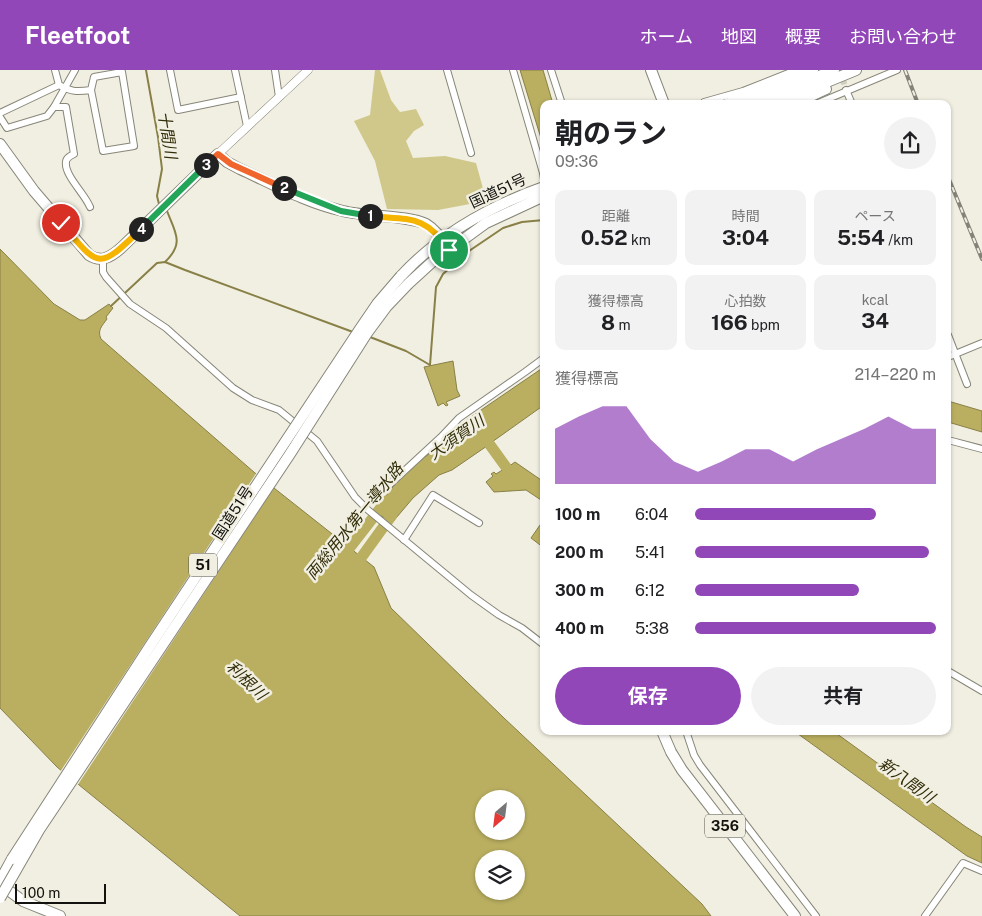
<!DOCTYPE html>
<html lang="ja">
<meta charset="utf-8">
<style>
:root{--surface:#fff;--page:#f2f2f2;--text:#202124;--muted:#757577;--accent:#9247b9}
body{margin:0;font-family:"Public Sans","Noto Sans JP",sans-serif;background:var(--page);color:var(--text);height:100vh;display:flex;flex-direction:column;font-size:19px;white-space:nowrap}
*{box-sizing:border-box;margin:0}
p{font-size:16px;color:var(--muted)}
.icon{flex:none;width:28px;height:28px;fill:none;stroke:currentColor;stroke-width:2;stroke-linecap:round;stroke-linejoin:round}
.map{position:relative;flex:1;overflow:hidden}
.details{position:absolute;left:540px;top:30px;width:411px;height:635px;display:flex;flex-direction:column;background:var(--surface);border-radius:10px;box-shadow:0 1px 4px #0004}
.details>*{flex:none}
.needle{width:32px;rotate:208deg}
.buttons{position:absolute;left:475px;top:720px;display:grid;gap:10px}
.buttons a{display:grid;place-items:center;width:50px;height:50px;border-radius:50%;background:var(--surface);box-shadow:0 1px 4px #0004;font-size:25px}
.scale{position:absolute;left:15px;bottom:12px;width:91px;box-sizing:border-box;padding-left:5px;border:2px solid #13120e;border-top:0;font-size:14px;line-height:18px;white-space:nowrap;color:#13120e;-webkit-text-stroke:4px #f1efe1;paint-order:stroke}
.pin{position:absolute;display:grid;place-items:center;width:42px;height:42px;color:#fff;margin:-21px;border:2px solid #fff;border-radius:50%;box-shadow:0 1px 5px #0007}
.km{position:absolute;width:25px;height:25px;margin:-12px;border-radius:50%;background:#222;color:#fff;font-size:14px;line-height:25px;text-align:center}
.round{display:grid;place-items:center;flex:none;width:52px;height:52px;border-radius:26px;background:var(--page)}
.overview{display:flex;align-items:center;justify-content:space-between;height:85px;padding:0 15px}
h1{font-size:28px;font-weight:700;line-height:38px}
.metrics{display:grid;grid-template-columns:repeat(3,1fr);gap:8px;height:85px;padding:5px 15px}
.metrics div{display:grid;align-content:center;border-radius:10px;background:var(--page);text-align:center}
.metrics b{font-size:21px;font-weight:700}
.metrics small{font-size:14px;font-weight:400}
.metrics p{font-size:14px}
.chart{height:140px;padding:10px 15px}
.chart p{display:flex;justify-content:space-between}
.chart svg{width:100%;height:90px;margin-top:5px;fill:var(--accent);opacity:.7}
.button{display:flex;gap:10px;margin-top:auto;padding:10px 15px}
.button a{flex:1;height:58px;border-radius:30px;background:var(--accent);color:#fff;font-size:20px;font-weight:700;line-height:58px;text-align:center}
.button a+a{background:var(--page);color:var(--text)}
ul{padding:0 15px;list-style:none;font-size:16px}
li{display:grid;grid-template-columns:80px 60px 1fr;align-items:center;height:38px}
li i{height:12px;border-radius:6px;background:var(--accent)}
header{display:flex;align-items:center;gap:30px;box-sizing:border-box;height:70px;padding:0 25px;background:var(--accent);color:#fff}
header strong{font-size:24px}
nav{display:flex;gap:28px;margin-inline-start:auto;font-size:18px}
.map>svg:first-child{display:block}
.green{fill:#d0c88a}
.water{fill:#baaf60;stroke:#888047;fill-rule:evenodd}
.pier{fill:#f1efe1}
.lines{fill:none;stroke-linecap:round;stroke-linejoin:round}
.stream{stroke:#888047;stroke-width:2}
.river{stroke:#baaf60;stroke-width:11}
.minor-tunnel{stroke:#d0cec1;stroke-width:6;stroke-dasharray:6 3;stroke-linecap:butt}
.minor-casing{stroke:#878679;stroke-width:8}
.tertiary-casing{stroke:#878679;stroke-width:9}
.primary-casing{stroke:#878679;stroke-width:12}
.trunk-casing{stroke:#878679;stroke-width:12}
.minor{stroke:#fff;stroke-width:6}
.tertiary{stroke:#fff;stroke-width:8}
.primary{stroke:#fff;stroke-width:10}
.trunk{stroke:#fff;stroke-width:10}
.rail-casing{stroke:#848279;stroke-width:4}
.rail{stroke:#f1efe1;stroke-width:2;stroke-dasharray:5.5;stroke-linecap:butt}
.trunk-bridge-casing{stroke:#878679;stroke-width:12;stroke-linecap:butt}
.trunk-bridge{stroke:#fff;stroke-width:10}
.split-1-casing{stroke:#fff;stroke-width:10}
.split-2-casing{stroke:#fff;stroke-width:10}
.split-3-casing{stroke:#fff;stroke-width:10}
.split-4-casing{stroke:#fff;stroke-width:10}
.split-5-casing{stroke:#fff;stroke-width:10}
.split-1{stroke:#f5b400;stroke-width:6}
.split-2{stroke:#22a559;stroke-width:6}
.split-3{stroke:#f0652b;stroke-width:6}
.split-4{stroke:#22a559;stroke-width:6}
.split-5{stroke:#f5b400;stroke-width:6}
.labels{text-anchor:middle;stroke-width:5;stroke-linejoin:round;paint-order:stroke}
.shield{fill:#f1efe1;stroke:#56544d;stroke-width:1}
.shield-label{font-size:14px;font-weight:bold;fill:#13120e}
.street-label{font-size:15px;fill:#13120e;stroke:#f1efe1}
.water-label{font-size:16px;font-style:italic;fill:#322d09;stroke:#f1efe1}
</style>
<header>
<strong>Fleetfoot</strong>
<nav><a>ホーム</a><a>地図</a><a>概要</a><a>お問い合わせ</a></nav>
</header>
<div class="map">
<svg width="982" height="846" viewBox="0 0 982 846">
<rect width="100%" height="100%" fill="#f1efe1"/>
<path class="green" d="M 375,0 L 380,0 L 391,30 L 400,42 L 416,39 L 424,55 L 414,61 L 406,71 L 413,88 L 445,86 L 476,93 L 484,122 L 470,134 L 438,140 L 387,139 L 375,91 L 354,51 L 370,45 Z"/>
<g class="water">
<path d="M 520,0 L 543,0 L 553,34 L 544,34 L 544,78 Z"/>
<path d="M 0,179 L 54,234 L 80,250 L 85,250 L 109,234 L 113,238 L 106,247 L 107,249 C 102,256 97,260 101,269 L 255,403 L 374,497 L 391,538 L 504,648 L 702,834 L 711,846 L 240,846 L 57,697 L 0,638 ZM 484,729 L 516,729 L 516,761 L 484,761 ZM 484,789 L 516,789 L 516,821 L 484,821 Z"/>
<path d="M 453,291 L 457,320 L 460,326 L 446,332 L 448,335 L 446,336 L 443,333 L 438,336 L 424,297 Z"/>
<path d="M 544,297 L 544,335 L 492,372 L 493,374 L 488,378 L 487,376 L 452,400 L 439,405 L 413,428 L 391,454 L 375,440 L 396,413 L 417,393 L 442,374 L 462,353 Z"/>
<path d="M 948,331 L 982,341 L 982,362 L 948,352 Z"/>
<path d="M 500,385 L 508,397 L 515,392 L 544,412 L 544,432 L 526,420 L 494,422 L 486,412 L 493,406 L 491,404 L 494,402 L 496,404 L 504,399 L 496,388 Z"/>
<path d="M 540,455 L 544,458 L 544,478 L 531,468 Z"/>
<path d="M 794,661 L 833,661 L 966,757 L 982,767 L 982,793 L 967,786 Z"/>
</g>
<path class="pier" d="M 257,402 L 275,416 L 77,716 L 60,702 Z"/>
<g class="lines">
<g class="stream">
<path d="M 146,0 L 158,67 L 162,99 L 157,126 L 159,134"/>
<path d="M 165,192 C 185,173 175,162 167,141"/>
<path d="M 111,236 L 157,193 L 165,192 L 185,200 L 353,262"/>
<path d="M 370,267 L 406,281 L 430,295 L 436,217 L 443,204 L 469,181 L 503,158 L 522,152 L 544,150"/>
</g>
<g class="river">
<path d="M 485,368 L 506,397"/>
<path d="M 341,489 L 386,431"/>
<path d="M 353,499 L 392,445"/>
</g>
<path class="minor-tunnel" d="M 840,0 L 846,20"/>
<g class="minor-casing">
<g id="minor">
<path d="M 55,0 L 59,15 C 72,22 77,22 91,20 L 103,81 L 134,76 L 122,2 L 94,7 L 91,20"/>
<path d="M 75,0 L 54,37 L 66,37 L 74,84 C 70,86 66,88 66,92 C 64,105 85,124 90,137"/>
<path d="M 170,0 L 178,40 L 241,27"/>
<path d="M 235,0 L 247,56"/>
<path d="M 275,0 L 279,27"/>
<path d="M 447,0 L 471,83"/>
<path d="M 513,0 L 543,103 L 544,109"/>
<path d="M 551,0 L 562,34"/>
<path d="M 846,20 L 852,34"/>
<path d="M 703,34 L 704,32 L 743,21 L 796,0"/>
<path d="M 816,34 L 897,0"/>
<path d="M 0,43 L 59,15"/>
<path d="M 0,47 L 7,58 L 47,46 L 54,37"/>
<path d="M 103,189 L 103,202 L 106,207 L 130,234 L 166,258 L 233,318 L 252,330 L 279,340 L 317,371 L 355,427 L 368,440 L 471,525 L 499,545 L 522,558 L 544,575"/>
<path d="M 948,265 L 967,314"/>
<path d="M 948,287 L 982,273"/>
<path d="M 948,370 L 982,379"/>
<path d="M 388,416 L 441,367 L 459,348 L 525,302 L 544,288"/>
<path d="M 404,470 L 433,425 L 479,453"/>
<path d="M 948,601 L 982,621"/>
<path d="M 686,661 L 694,685 L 700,695 L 816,846"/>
<path d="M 925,846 L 963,793 L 982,801"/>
</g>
</g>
<g class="tertiary-casing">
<path id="tertiary" d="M 218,84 L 308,0"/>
</g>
<g class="primary-casing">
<g id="primary">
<path d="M 0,74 L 34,121 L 89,185 C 101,193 111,187 121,178 L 218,84 L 227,92 L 240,99 C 273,114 307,133 343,141 C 366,147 407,145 426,154 C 436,160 443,170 449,180"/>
<path d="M 0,814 L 23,831 L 60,846"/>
</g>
</g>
<g class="trunk-casing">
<g id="trunk">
<path d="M 651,0 L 664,34"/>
<path d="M 727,34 L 813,0"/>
<path d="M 750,34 L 834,0"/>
<path d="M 773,34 L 856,0"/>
<path d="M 794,34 L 826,19"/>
<path d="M 401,206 C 440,164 490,136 544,117"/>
<path d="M 408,214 L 431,193 L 486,153 L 544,126"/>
<path d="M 662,661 L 671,682 L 682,700 L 795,846"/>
<path d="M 0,811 L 12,789"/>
</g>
</g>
<use href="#minor" class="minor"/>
<use href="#tertiary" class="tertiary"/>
<use href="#primary" class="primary"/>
<use href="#trunk" class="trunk"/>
<g class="rail-casing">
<g id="rail">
<path d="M 905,0 L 918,34"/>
<path d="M 948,107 L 982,189"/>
</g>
</g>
<use href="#rail" class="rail"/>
<g class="trunk-bridge-casing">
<g id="trunk-bridge">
<path d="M 12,789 L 150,576 L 360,259 L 377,234 L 401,206"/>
<path d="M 0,828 L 39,760 L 290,384 L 367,263 L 387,236 L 408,214"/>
</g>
</g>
<use href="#trunk-bridge" class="trunk-bridge"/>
</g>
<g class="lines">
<g class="split-1-casing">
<path id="split-1" d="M 370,146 C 409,150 425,144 449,180"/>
</g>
<g class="split-2-casing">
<path id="split-2" d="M 284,118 L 341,141 L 370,146"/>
</g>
<g class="split-3-casing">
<path id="split-3" d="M 206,95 L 218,84 L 231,94 L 284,118"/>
</g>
<g class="split-4-casing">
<path id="split-4" d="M 141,159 L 206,95"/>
</g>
<g class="split-5-casing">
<path id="split-5" d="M 61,153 C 99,197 97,202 141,159"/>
</g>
<use href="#split-1" class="split-1"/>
<use href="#split-2" class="split-2"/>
<use href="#split-3" class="split-3"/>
<use href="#split-4" class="split-4"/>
<use href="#split-5" class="split-5"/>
</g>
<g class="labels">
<g class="shield">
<rect x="189" y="483.5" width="28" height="23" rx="4"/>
<rect x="705" y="744.5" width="40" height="23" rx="4"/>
</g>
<g class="shield-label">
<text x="203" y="500">51</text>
<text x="725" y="761">356</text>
</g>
<g class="street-label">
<text transform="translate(498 121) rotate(-25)" y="5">国道51号</text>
<text transform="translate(233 443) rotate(-57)" y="5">国道51号</text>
</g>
<g class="water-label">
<text transform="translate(168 65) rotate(81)" y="6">十間川</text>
<text transform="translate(456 367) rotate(-35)" y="6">大須賀川</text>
<text transform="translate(354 451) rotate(-51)" y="6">両総用水第一導水路</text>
<text transform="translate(247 610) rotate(44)" y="6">利根川</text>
<text transform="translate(907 710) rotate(36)" y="6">新八間川</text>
</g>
</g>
</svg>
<div class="buttons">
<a><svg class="needle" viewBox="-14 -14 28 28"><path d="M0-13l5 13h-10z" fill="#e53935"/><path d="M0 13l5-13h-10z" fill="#757577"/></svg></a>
<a><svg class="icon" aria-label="layers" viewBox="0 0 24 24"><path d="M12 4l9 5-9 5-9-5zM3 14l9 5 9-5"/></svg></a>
</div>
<div class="scale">100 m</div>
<div class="pin" style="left:449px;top:180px;background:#1e9e55"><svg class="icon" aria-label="arrive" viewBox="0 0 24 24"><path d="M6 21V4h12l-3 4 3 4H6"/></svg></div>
<div class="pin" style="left:61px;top:153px;background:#d93025"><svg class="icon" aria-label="check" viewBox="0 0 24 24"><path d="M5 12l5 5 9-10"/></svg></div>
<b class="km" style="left:370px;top:146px">1</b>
<b class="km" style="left:284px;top:118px">2</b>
<b class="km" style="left:206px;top:95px">3</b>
<b class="km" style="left:141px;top:159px">4</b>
<section class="details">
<div class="overview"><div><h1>朝のラン</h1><p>09:36</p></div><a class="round"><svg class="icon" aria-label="share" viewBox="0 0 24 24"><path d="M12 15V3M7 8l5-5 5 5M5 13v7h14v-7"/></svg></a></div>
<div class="metrics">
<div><p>距離</p><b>0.52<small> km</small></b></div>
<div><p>時間</p><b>3:04</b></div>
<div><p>ペース</p><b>5:54<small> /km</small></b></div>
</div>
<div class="metrics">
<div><p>獲得標高</p><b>8<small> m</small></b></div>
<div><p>心拍数</p><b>166<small> bpm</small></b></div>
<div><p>kcal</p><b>34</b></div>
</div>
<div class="chart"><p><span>獲得標高</span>214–220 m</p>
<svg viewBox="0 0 160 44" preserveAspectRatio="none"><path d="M0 44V17L10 11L20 6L30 6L40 22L50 33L60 38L70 33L80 27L90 27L100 33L110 27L120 22L130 17L140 11L150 17L160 17V44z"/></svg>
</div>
<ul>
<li><b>100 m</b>6:04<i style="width:75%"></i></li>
<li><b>200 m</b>5:41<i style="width:97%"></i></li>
<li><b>300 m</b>6:12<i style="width:68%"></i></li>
<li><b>400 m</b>5:38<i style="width:100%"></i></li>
</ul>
<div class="button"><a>保存</a><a>共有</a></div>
</section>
</div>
